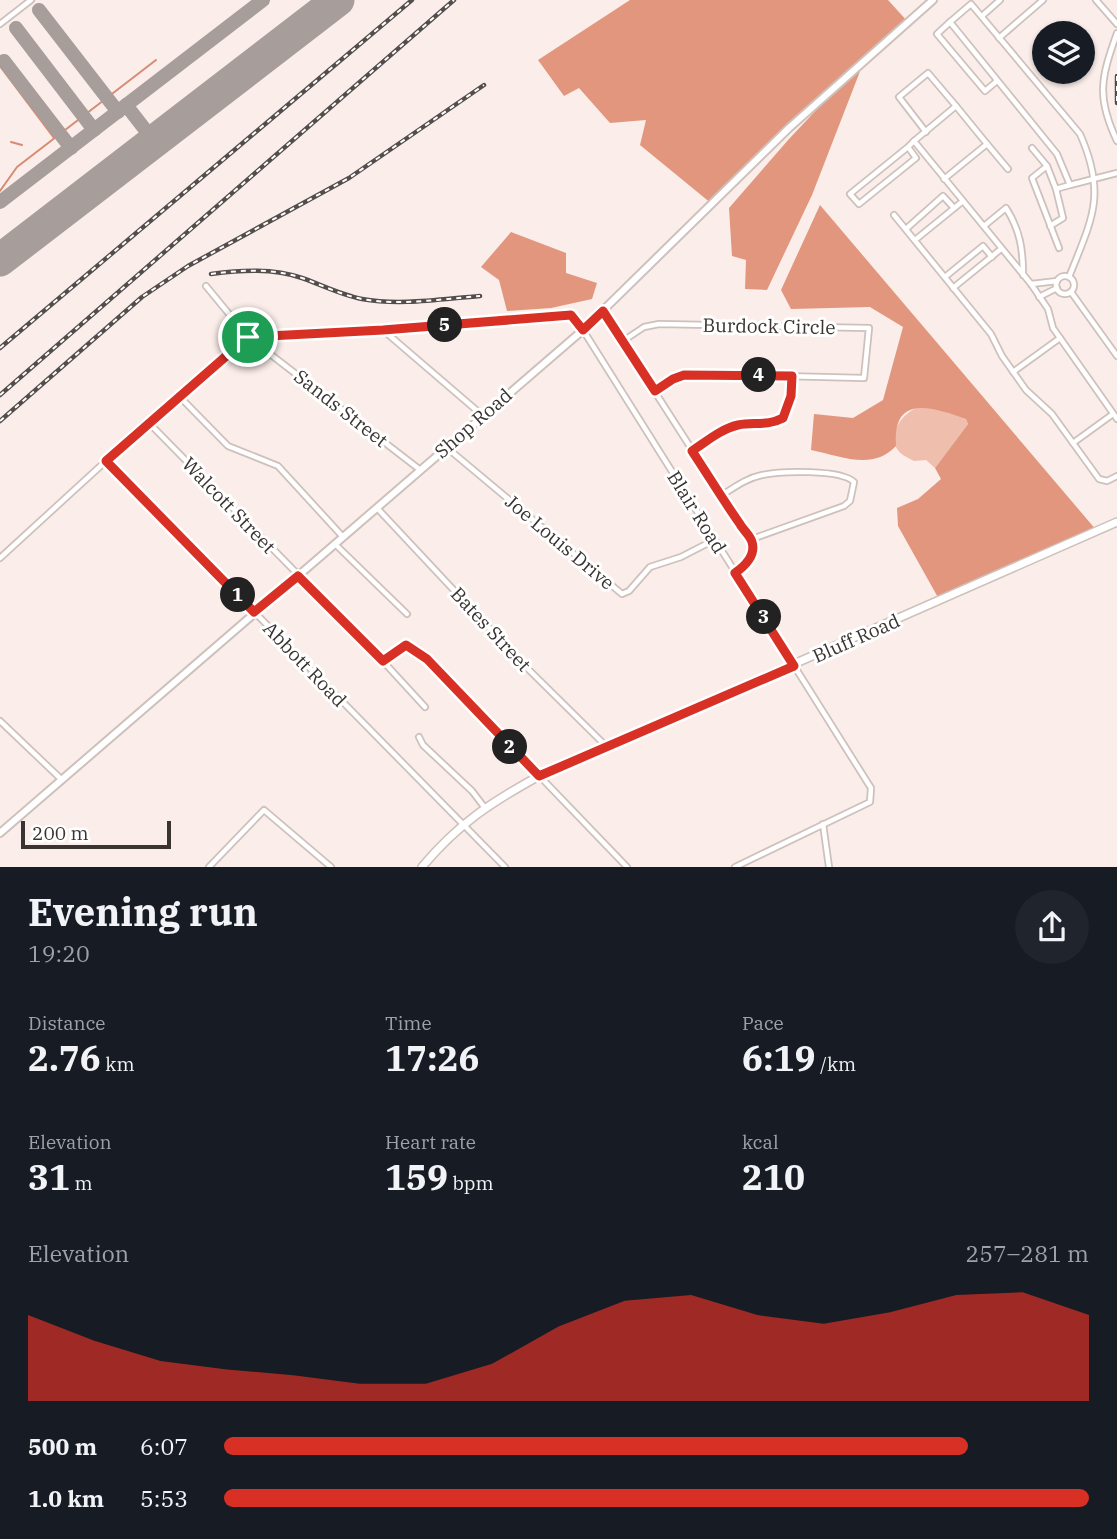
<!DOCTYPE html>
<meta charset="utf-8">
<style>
:root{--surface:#171b24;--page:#20242c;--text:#f1f3f6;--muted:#9ea1a6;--accent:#d93025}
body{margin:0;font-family:"IBM Plex Serif",serif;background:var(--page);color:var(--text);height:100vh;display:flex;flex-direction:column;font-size:26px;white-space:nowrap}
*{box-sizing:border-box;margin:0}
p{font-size:23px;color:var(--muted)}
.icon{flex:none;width:38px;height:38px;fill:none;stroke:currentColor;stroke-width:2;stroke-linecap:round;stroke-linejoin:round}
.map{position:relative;height:867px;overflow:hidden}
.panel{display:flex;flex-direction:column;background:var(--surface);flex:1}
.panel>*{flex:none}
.fabs{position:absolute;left:1032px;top:21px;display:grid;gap:14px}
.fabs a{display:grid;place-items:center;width:63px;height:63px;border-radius:50%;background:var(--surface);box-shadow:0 2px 5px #0004;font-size:35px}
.scale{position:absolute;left:21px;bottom:18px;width:150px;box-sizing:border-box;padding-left:7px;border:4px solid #393432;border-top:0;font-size:19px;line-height:24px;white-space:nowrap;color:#393432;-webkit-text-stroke:5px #fff;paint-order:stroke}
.pin{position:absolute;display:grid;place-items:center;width:60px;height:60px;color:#fff;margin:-30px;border:4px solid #fff;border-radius:50%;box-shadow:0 2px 7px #0007}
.km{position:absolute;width:35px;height:35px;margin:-18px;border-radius:50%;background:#222;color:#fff;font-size:19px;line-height:35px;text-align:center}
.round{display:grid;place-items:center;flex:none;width:74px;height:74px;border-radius:37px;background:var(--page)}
.headline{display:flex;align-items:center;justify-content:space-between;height:119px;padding:0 28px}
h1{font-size:38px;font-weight:700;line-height:52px}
.figures{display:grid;grid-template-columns:repeat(3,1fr);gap:10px;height:119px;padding:7px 28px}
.figures div{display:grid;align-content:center}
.figures b{font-size:35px;font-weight:700}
.figures small{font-size:19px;font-weight:400}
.figures p{font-size:19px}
.chart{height:196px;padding:14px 28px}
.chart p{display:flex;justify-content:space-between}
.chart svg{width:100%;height:126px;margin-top:7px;fill:var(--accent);opacity:.7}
ul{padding:0 28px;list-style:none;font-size:23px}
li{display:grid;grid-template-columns:112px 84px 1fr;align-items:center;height:52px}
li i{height:18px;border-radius:9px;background:var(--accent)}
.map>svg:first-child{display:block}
.green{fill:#f0bead}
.forest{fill:#e1967d}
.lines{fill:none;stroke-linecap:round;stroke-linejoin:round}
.stream{stroke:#d68c74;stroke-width:2}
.taxiway{stroke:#a79d9a;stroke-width:14}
.runway{stroke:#a79d9a;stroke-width:33}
.minor-casing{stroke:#cec1bc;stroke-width:8}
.tertiary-casing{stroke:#cec1bc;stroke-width:10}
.secondary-casing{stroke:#cec1bc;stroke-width:10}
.minor{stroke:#fff;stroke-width:4.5}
.tertiary{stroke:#fff;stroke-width:6}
.secondary{stroke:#fff;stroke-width:7}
.rail-casing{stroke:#534d4b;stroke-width:4.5}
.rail{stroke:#fff;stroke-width:2;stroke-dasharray:5;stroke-linecap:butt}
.route-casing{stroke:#fff;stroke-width:14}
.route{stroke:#d93025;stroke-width:9}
.labels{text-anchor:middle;stroke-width:6;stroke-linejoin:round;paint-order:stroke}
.street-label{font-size:19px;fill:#393432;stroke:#fff}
</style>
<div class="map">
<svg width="1117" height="867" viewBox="0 0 1117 867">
<rect width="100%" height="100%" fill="#fbede9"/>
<path class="green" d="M 920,406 L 935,408 L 966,419 L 968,424 L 935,468 L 926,460 L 914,461 C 908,458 899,454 896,447 C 889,429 905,412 920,406 Z"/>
<g class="forest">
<path d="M 630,0 L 888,0 L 908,22 L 864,61 L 812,195 L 767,290 L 745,289 L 746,260 L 732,256 L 729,208 L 789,139 L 853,71 L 712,204 L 640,145 L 646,120 L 610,123 L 579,88 L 564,96 L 538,60 Z"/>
<path d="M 820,205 L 1097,531 L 940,601 L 898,526 L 897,508 L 918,499 L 941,479 L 935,468 L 968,424 L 966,419 C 935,408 892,392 896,446 C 873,471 841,456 811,450 L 814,414 L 853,418 L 883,400 L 903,327 L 870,307 L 791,309 L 781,290 Z"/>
<path d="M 511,232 L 566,253 L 566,273 L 597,283 L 592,299 L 551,308 L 507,311 L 499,280 L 481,267 Z"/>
</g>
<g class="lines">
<g class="stream">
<path d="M 0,66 L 54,138"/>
<path d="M 11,142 L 22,145"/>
<path d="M 0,191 L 17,167 L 156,60"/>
</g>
<g class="taxiway">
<path d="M 39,10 L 118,112"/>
<path d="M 16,28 L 94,130"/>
<path d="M 4,61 L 71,148"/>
<path d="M 126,105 L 154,141"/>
<path d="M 0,202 L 263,0"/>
</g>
<path class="runway" d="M 0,260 L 338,0"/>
<g class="minor-casing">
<g id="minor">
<path d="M 1096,0 L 1117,24"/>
<path d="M 982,16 L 1000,0"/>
<path d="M 950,22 L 937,34 L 985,91 L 997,81"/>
<path d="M 0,24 L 31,0"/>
<path d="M 1117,33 C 1101,78 1096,97 1117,141"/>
<path d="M 999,38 L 1043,0"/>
<path d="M 926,132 L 899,97 L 928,73 L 956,106"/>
<path d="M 987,144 L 1008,169"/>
<path d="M 908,147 L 916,158 L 859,204 L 850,194 L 908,147 L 914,141"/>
<path d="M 1032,148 L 1047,166 L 1056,189 L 1070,185"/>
<path d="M 1047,166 L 1032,178 L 1059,248"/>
<path d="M 944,179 L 987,144 L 956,106 L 914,141 L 1031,284 L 1048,309 L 1053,328 L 1117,419"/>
<path d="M 894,215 L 991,334 L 1002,356 L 1026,390 L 1052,414 L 1099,479 L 1107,481 L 1117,476"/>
<path d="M 984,226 L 1006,208 C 1020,230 1023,249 1023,275"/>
<path d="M 1050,226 L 1063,218 L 1056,189"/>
<path d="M 906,229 L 943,196 L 954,208"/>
<path d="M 915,240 L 963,201"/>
<circle cx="1065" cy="285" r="9"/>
<path d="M 945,277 L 983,246 L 992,257"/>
<path d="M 1069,277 C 1092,219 1107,195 1080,134 L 971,4 L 950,22 L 1057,154 L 1070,185 L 1117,173"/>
<path d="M 1031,284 L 1057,281"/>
<path d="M 206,286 L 248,337 L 419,469"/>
<path d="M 953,288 L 1001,249"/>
<path d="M 1071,292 L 1117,356"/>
<path d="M 1039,297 L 1057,288"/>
<path d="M 603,311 L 741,526 C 744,530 750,535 752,539 C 758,553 745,566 735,573"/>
<path d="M 383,330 L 482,415"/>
<path d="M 623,341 L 644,327 L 659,324 L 869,328 L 864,378 L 702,374 L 673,379 L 655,391"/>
<path d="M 1013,372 L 1060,338"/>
<path d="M 179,396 L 228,446 L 278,466 L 343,537"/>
<path d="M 149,423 L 381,659 L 425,707"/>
<path d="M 1073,443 L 1113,414"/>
<path d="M 446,447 L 622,594 L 629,591 L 650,567 L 681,557 L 714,540"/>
<path d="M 692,451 C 707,441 721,429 738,425 C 754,422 768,426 783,418 L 791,396 L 792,376"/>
<path d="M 106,461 L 505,867"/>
<path d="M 722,495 C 735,487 747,478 762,475 C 780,471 841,469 854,482 L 850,501 L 844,506 L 752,539"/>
<path d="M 377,508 L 522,663 L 606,746"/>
<path d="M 335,544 L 407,614"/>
<path d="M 0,558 L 106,461 L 248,337 L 383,330 L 571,315 L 583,330 L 871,788 L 870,802 L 735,867"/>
<path d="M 383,661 L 406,645 L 427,659 L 627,867"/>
<path d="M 0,721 L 61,779"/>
<path d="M 419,737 L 423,745 L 472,791 L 485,808"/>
<path d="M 823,824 L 829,867"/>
<path d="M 209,867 L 264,810 L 331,867"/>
</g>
</g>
<g class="tertiary-casing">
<path id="tertiary" d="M 0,833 L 583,330 L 789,128 L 933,0"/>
</g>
<g class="secondary-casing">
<path id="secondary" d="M 422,867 C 458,824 490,803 539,776 L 1117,522"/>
</g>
<use href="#minor" class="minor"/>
<use href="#tertiary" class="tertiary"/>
<use href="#secondary" class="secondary"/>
<g class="rail-casing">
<g id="rail">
<path d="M 1117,76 L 1117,103"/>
<path d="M 211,274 C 241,270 273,268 302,278 C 322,285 341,295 362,299 C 400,306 441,299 480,296"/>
<path d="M 0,348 L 412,0"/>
<path d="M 0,395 L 454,0"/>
<path d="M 0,421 L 142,297 L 188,266 L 349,178 L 484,85"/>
</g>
</g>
<use href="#rail" class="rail"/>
</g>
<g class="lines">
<g class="route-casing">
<path id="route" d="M 603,311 L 655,391 L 673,379 L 684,375 L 792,376 L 791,396 L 783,418 C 768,426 754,422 738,425 C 721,429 707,441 692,451 C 708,475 723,500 740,524 C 743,530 750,535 752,542 C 756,555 745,566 735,573 L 794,666 L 539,776 L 427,659 L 406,645 L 383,661 L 298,576 L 254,612 L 106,461 L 248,337 L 383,330 L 571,315 L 583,330 Z"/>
</g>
<use href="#route" class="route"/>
</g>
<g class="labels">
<g class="street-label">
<text transform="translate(769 326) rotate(1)" y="7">Burdock Circle</text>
<text transform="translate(341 408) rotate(38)" y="7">Sands Street</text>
<text transform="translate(473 423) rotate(-41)" y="7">Shop Road</text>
<text transform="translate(229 505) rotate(46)" y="7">Walcott Street</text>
<text transform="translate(697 512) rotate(58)" y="7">Blair Road</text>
<text transform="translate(560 542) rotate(40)" y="7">Joe Louis Drive</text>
<text transform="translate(491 629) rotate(47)" y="7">Bates Street</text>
<text transform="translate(856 638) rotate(-24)" y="7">Bluff Road</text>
<text transform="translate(305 664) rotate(46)" y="7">Abbott Road</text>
</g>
</g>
</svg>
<div class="fabs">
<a><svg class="icon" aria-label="layers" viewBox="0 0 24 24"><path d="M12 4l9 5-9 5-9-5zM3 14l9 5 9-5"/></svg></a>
</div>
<div class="scale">200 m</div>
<div class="pin" style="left:248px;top:337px;background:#1e9e55"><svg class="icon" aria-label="arrive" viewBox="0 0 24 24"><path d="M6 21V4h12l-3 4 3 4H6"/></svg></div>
<b class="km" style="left:238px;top:595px">1</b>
<b class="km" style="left:510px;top:747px">2</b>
<b class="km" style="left:764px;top:617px">3</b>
<b class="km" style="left:759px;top:375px">4</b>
<b class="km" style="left:445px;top:325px">5</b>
</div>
<section class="panel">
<div class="headline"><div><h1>Evening run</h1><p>19:20</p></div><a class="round"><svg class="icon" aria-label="share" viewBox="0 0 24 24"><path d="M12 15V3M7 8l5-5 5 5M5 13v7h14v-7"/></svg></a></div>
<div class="figures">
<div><p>Distance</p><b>2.76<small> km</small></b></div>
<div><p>Time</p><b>17:26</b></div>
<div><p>Pace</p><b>6:19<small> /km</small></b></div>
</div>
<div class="figures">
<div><p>Elevation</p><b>31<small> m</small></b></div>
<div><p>Heart rate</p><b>159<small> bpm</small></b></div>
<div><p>kcal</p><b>210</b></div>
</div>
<div class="chart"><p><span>Elevation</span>257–281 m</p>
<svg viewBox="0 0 160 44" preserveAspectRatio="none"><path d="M0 44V14L10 23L20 30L30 33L40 35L50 38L60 38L70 31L80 18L90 9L100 7L110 14L120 17L130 13L140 7L150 6L160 14V44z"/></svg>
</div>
<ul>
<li><b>500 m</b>6:07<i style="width:86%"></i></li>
<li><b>1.0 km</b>5:53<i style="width:100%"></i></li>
</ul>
</section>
